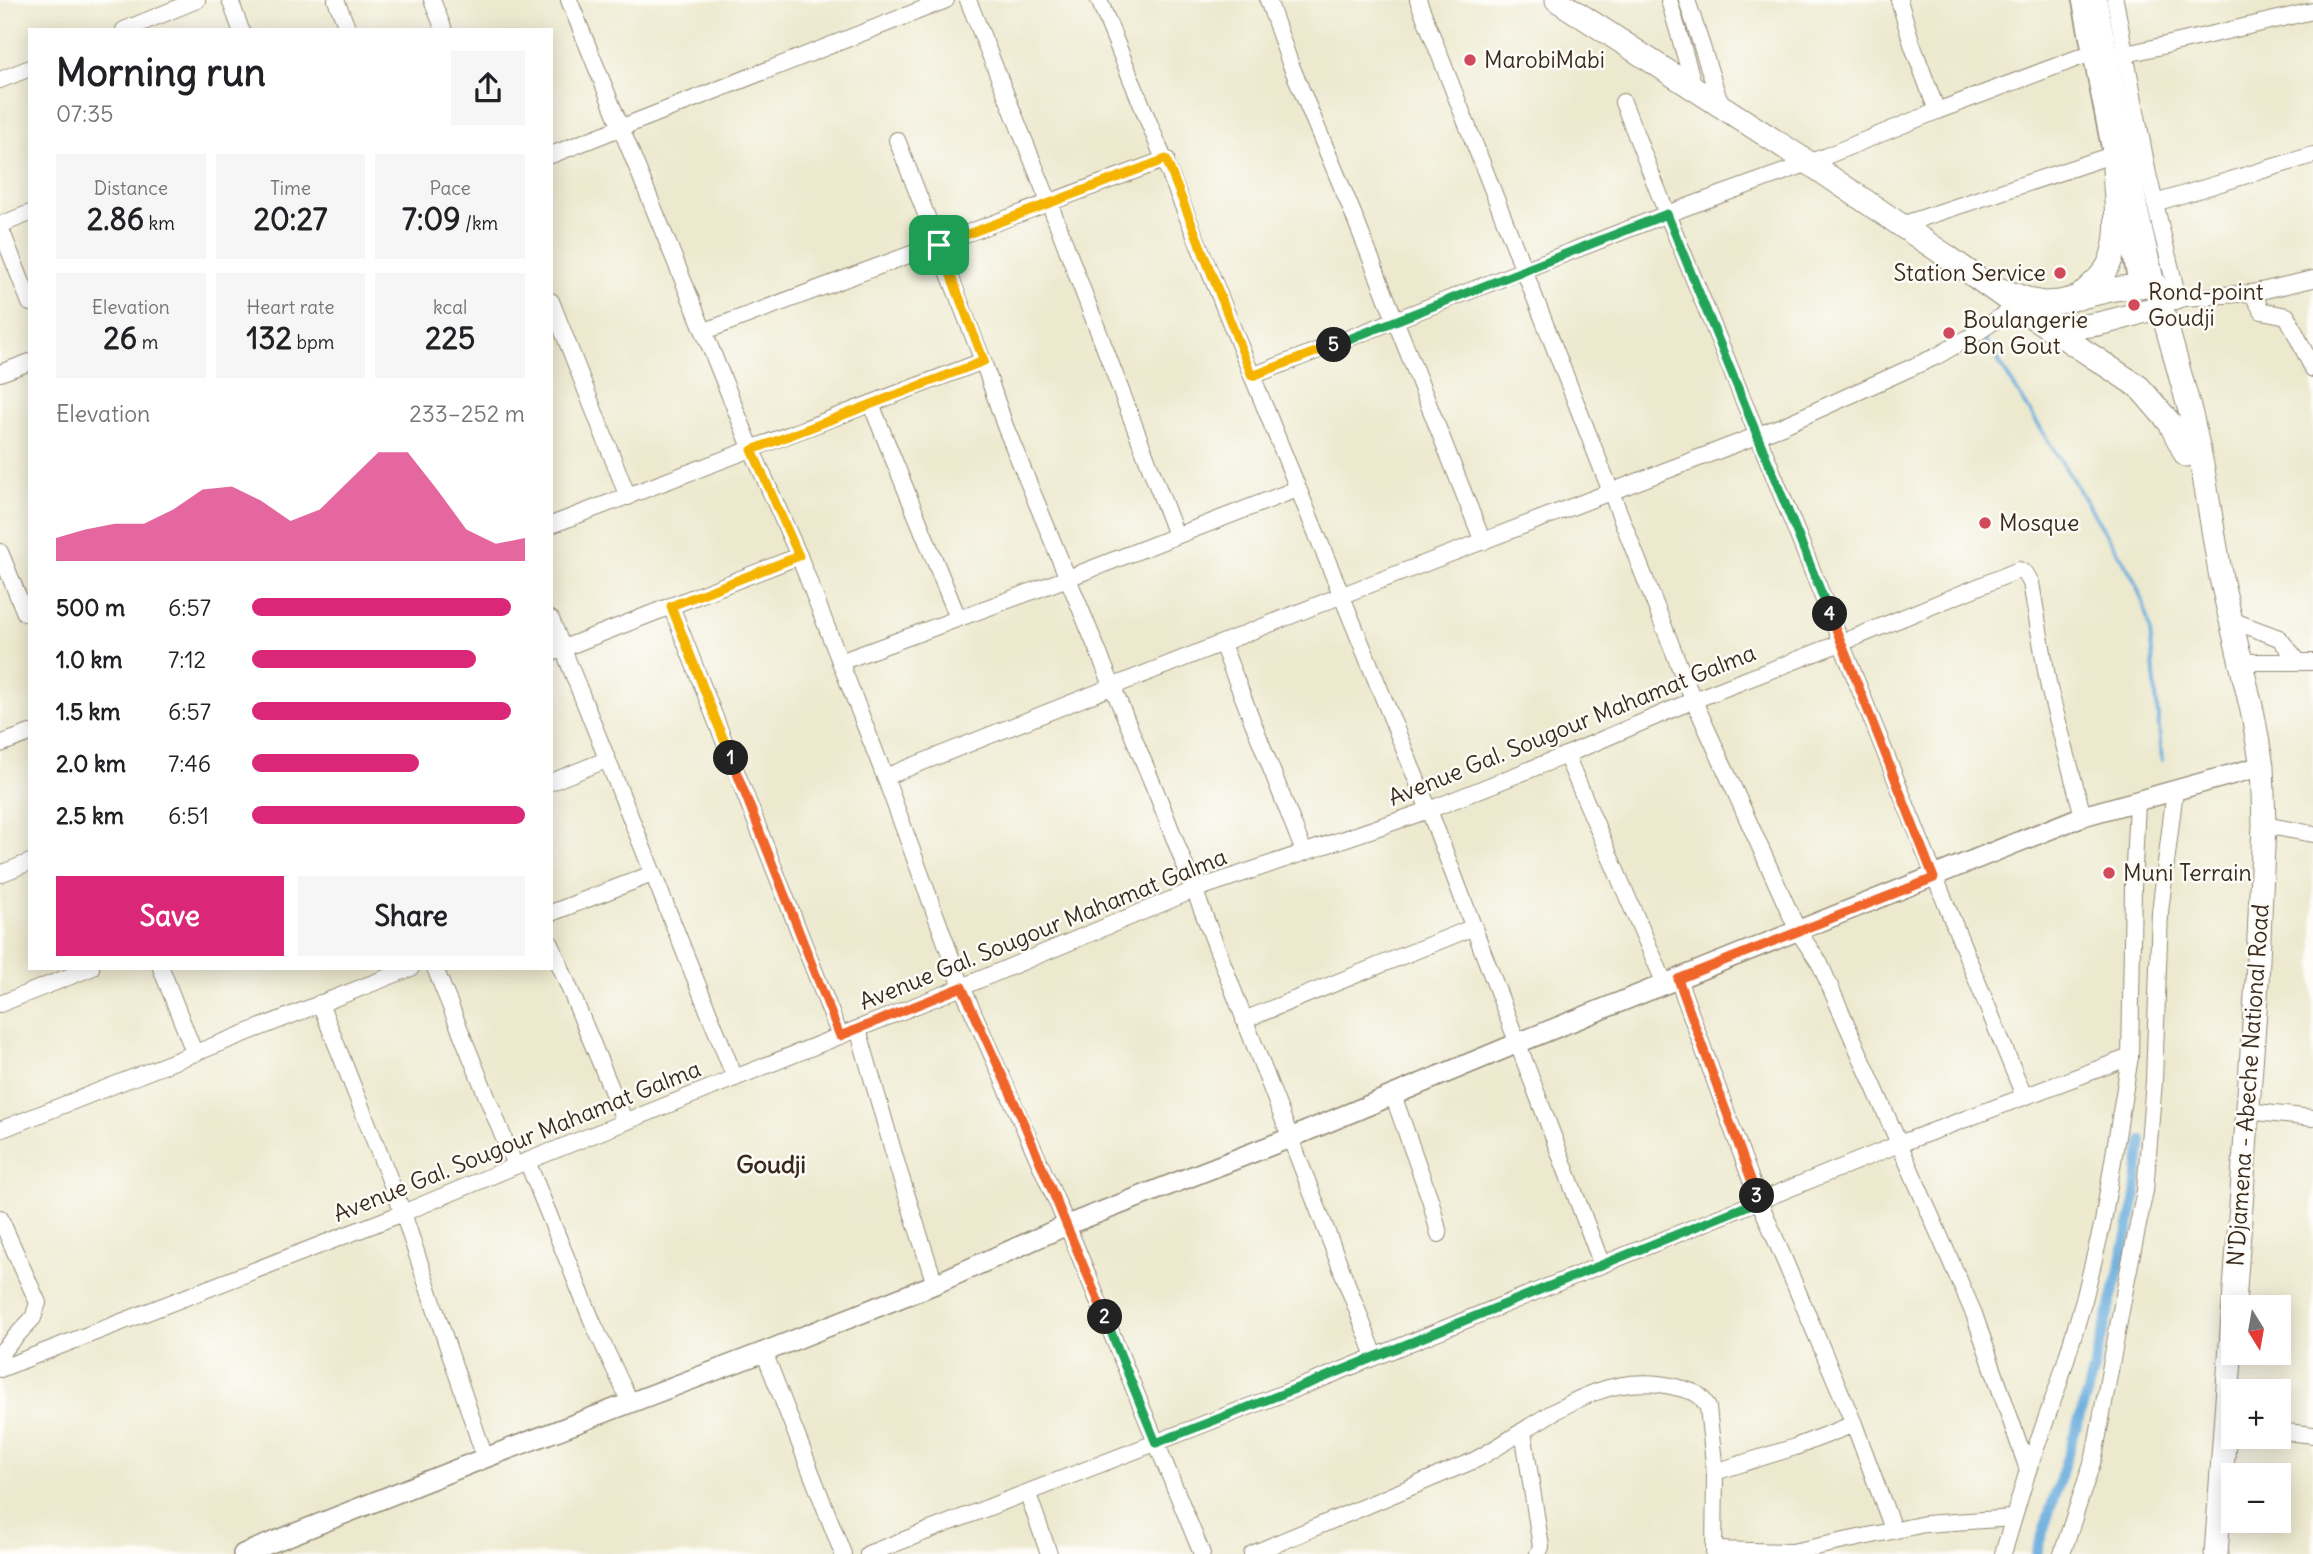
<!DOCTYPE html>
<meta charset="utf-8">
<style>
:root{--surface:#fff;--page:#f6f6f6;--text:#202124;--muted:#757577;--accent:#db2777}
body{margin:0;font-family:Delius,sans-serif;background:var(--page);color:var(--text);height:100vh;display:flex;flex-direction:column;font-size:26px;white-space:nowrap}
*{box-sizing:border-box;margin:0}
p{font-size:23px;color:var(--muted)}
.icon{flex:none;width:38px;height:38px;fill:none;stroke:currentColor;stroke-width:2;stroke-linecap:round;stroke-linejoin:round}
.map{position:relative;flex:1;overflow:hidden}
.sheet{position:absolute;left:28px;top:28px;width:525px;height:942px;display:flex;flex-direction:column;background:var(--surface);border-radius:0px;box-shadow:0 4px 18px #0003}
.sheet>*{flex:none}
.needle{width:46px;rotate:169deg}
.tools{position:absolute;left:2221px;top:1295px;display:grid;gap:14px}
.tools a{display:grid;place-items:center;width:70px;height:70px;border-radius:0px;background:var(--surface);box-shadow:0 4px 18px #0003;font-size:35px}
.pin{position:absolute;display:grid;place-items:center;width:60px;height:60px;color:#fff;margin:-30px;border-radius:14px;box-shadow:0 4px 10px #0006}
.km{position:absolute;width:35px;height:35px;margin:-18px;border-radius:50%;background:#222;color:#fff;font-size:19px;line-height:35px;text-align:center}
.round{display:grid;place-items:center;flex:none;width:74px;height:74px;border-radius:0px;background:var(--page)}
.overview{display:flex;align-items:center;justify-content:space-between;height:119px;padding:0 28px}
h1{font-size:38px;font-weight:800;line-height:52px}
.stats{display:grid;grid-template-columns:repeat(3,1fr);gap:10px;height:119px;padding:7px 28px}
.stats div{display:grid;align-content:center;border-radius:0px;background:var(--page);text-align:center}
.stats b{font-size:30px;font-weight:800}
.stats small{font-size:19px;font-weight:400}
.stats p{font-size:19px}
.chart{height:196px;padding:14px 28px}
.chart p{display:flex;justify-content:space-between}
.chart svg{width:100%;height:126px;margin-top:7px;fill:var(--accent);opacity:.7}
.button{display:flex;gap:14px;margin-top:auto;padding:14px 28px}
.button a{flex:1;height:80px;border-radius:0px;background:var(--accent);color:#fff;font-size:28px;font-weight:800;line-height:80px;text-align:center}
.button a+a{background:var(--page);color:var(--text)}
ul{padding:0 28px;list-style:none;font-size:23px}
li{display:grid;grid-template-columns:112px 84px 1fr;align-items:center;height:52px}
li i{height:18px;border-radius:9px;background:var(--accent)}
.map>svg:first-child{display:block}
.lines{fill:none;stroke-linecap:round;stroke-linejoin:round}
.stream{stroke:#66abdc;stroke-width:3.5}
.canal{stroke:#66abdc;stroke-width:10}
.minor-casing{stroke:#948a76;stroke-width:18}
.major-casing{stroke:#948a76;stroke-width:22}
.highway-casing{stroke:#948a76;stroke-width:25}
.minor{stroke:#fff;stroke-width:16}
.major{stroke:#fff;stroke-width:19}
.highway{stroke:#fff;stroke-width:23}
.split-1-casing{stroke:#fff;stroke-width:14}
.split-2-casing{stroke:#fff;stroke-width:14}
.split-3-casing{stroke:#fff;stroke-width:14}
.split-4-casing{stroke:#fff;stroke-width:14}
.split-5-casing{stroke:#fff;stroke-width:14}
.split-6-casing{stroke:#fff;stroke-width:14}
.split-1{stroke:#f5b400;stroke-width:9}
.split-2{stroke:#f0652b;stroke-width:9}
.split-3{stroke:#22a559;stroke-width:9}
.split-4{stroke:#f0652b;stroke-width:9}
.split-5{stroke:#22a559;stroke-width:9}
.split-6{stroke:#f5b400;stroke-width:9}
.poi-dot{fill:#d1495b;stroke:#fdfcf7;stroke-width:2.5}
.labels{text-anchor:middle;stroke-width:5;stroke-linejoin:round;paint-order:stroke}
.poi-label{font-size:23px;fill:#3b2a1e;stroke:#fdfcf7;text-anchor:start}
.street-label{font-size:23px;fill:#3b2a1e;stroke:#fdfcf7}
.neighbourhood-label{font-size:24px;font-weight:bold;fill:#3b2a1e;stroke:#fdfcf7}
</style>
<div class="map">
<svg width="2313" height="1554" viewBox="0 0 2313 1554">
<rect width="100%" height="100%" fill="#fdfcf7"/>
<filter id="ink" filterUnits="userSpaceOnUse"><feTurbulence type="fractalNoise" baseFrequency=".0143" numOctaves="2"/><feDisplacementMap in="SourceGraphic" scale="14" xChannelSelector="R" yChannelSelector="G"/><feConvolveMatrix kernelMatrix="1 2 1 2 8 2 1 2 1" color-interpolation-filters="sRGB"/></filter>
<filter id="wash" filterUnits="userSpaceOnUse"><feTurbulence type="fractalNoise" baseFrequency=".00686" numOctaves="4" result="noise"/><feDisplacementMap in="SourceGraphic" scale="28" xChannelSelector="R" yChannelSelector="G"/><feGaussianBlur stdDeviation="1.57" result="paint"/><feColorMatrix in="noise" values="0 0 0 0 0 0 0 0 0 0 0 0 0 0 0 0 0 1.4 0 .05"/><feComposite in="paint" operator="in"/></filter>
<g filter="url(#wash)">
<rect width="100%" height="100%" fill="#ede9cf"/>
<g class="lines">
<path class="stream" d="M 1984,338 L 2132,575 L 2143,602 L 2150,631 L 2162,760"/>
<path class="canal" d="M 2036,1554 L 2088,1391 L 2110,1306 L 2135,1202 L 2142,1141"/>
</g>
</g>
<g filter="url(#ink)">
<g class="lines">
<g class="minor-casing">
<g id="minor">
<path d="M 230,0 L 241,30"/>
<path d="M 336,0 L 348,30"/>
<path d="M 432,0 L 444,30"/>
<path d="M 569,0 L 752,450 L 799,556 L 885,777 L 962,987 L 1067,1225 L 1202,1554"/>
<path d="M 968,0 L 1049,202 L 1176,535"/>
<path d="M 1099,0 L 1429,810 L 1602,1265"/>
<path d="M 1268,0 L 1290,63 L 1352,211 L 1483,542"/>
<path d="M 1418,0 L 1686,683 L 1798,931 L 1820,964 L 1974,1314 L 2028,1470"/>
<path d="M 1669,0 L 1695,90"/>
<path d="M 1687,0 L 1721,106"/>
<path d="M 1899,0 L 1912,44 L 1937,111"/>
<path d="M 2115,0 L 2148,174 L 2177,294"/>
<path d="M 124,30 L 197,0"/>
<path d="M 2118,56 L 2313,11"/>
<path d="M 0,80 L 30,68"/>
<path d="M 897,140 L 983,361 L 1005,426 L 1161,804 L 1375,1356"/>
<path d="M 551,155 L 946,0"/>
<path d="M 2155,203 L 2313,155"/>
<path d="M 0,225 L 30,213"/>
<path d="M 1901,225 L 2112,155"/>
<path d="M 0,227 L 30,303"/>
<path d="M 2252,293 L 2262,311 L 2287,316 L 2313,369"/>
<path d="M 551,301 L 628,497"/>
<path d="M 2169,303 L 2184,298 L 2252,293 L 2313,279"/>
<path d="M 705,331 L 1166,159"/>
<path d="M 0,373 L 30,362"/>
<path d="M 1252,376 L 1667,214 L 1623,102"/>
<path d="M 871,404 L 958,618"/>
<path d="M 551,525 L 983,361"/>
<path d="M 0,552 L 25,613"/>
<path d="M 799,556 L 671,606 L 840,1036"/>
<path d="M 551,619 L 735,1078"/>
<path d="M 2231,620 L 2279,638 L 2299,662"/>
<path d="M 1222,644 L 1304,852"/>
<path d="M 2241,649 L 2246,662 L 2313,662"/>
<path d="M 551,653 L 671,606"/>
<path d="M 840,662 L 1068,578 L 1297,489"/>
<path d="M 0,744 L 30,733"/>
<path d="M 1566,755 L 1665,984"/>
<path d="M 885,777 L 1340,596 L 1782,426 L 1937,356 L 1975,334 L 2017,306"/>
<path d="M 551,782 L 606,760"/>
<path d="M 2264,825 L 2313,834"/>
<path d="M 0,874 L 30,862"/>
<path d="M 551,913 L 652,874"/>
<path d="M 551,944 L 625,1122"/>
<path d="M 161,968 L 194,1052"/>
<path d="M 435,968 L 515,1166"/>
<path d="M 1678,979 L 1755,1191 L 1854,1424 L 1893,1529"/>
<path d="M 320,1003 L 403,1213 L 485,1458"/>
<path d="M 0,1004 L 91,968"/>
<path d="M 1244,1020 L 1474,927"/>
<path d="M 858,1029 L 898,1168 L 935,1284"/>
<path d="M 1393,1095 L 1431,1202 L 1439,1234"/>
<path d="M 2024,1096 C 1903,802 1789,507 1667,214 L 1809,163 L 1937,111 L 2091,53"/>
<path d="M 2247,1111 L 2313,1118"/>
<path d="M 0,1130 L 411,968"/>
<path d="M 527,1161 L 593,1323 L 630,1402"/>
<path d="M 0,1218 L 38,1303 L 33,1318 L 3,1350 L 1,1357 L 5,1367"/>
<path d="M 764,1352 L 843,1554"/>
<path d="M 0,1369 L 403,1213 L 515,1166 L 962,987 L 1194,890 L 1429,810 L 1566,755 L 1694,700 L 1856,637 L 2019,570 L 2026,574 L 2031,583 L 2049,688 L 2083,816"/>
<path d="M 1523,1431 L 1541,1547 L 1538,1554"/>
<path d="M 2278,1431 L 2313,1435"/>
<path d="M 1715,1472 L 1795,1447 L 1854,1424"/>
<path d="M 1028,1494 L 1049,1554"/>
<path d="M 1715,1550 L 1792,1552 L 1925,1524 L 2013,1518"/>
<path d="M 868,1554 L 1323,1378 L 1899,1144 L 2130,1057"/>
<path d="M 1252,1554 L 1475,1460 C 1540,1425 1598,1366 1679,1388 C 1693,1391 1702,1394 1708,1408 L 1715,1472 L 1714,1554"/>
<path d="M 2003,1554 L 2028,1470 L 2059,1383 L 2084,1300 L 2103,1222 L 2130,1057 L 2133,887 L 2137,802"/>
<path d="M 2062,1554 L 2094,1457 L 2127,1278 L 2145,1191 L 2154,1081 L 2160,912 L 2175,790"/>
</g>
</g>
<g class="major-casing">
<g id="major">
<path d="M 2082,0 L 2139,287"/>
<path d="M 2097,0 L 2138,209 L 2155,284"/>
<path d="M 243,1554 L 485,1458 L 764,1352 L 935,1284 L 1067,1225 L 1290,1138 L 1518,1043 L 2083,816 L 2262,766"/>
</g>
</g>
<g class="highway-casing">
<g id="highway">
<path d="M 1557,0 L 1809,163 L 1948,257 L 2022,310 L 2139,387 L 2170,423 L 2186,455"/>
<path d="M 1990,286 L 2033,301 L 2044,303 L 2060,302 L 2114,289 L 2155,284 L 2192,418 L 2203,470 L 2221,578 L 2253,715 L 2262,766 L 2263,793 L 2264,825 L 2257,982 L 2216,1554"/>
<path d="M 2078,298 C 2088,288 2101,278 2108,266 C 2122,238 2115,198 2114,168"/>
<path d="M 2049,324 C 2088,333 2123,316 2160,307"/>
</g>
</g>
<use href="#minor" class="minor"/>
<use href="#major" class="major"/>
<use href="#highway" class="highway"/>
</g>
</g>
<g class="lines" filter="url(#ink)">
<g class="split-1-casing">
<path id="split-1" d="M 731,758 L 671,606 L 799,556 L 752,450 L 984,361 L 939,245"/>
</g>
<g class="split-2-casing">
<path id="split-2" d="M 731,758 L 840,1036 L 962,987 L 1019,1112 L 1105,1317"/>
</g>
<g class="split-3-casing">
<path id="split-3" d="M 1105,1317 L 1156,1443 L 1323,1378 L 1759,1201 L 1757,1196"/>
</g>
<g class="split-4-casing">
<path id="split-4" d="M 1757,1196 L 1678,979 L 1934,878 L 1830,614"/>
</g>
<g class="split-5-casing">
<path id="split-5" d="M 1334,345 L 1667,214 L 1830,614"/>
</g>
<g class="split-6-casing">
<path id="split-6" d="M 939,245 L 1166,159 L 1252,376 L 1334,345"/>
</g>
<use href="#split-1" class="split-1"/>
<use href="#split-2" class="split-2"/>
<use href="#split-3" class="split-3"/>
<use href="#split-4" class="split-4"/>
<use href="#split-5" class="split-5"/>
<use href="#split-6" class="split-6"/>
</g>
<g class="poi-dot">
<circle cx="1470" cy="60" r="7"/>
<circle cx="2060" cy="273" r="7"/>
<circle cx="2134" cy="305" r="7"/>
<circle cx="1949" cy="333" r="7"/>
<circle cx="1985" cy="523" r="7"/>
<circle cx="2109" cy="873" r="7"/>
</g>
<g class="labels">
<g class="poi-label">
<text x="1484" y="68">MarobiMabi</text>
<text x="2046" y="281" text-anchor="end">Station Service</text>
<text x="2148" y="300">Rond-point<tspan x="2148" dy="26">Goudji</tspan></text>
<text x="1963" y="328">Boulangerie<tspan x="1963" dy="26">Bon Gout</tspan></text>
<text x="1999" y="531">Mosque</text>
<text x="2123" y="881">Muni Terrain</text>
</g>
<g class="street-label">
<text transform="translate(1572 725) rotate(-22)" y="8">Avenue Gal. Sougour Mahamat Galma</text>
<text transform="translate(1043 929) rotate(-22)" y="8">Avenue Gal. Sougour Mahamat Galma</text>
<text transform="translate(2248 1085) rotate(-86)" y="8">N'Djamena - Abeche National Road</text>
<text transform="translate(517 1141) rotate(-22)" y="8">Avenue Gal. Sougour Mahamat Galma</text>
</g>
<g class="neighbourhood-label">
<text x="771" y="1173">Goudji</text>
</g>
</g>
</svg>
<div class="tools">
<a><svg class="needle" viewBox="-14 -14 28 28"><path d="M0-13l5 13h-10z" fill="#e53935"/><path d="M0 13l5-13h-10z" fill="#757577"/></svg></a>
<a>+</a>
<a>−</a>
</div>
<div class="pin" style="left:939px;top:245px;background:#1e9e55"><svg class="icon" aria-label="arrive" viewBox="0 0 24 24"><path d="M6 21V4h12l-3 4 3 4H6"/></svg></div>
<b class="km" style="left:731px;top:758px">1</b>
<b class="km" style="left:1105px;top:1317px">2</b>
<b class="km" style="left:1757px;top:1196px">3</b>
<b class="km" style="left:1830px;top:614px">4</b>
<b class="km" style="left:1334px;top:345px">5</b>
<section class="sheet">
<div class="overview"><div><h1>Morning run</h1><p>07:35</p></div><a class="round"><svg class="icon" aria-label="share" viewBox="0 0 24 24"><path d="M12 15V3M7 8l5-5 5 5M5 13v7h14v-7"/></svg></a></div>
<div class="stats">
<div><p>Distance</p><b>2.86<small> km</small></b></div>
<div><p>Time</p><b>20:27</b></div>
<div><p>Pace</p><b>7:09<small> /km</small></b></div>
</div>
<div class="stats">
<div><p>Elevation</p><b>26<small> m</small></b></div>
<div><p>Heart rate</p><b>132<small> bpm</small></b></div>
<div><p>kcal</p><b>225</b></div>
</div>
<div class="chart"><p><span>Elevation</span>233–252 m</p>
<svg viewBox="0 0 160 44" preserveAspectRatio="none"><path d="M0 44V36L10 33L20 31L30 31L40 26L50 19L60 18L70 23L80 30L90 26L100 16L110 6L120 6L130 19L140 33L150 38L160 36V44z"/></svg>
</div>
<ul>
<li><b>500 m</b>6:57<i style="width:95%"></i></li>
<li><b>1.0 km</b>7:12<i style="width:82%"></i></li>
<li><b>1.5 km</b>6:57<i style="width:95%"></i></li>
<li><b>2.0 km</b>7:46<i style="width:61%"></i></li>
<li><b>2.5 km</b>6:51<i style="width:100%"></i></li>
</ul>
<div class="button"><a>Save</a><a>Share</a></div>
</section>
</div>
